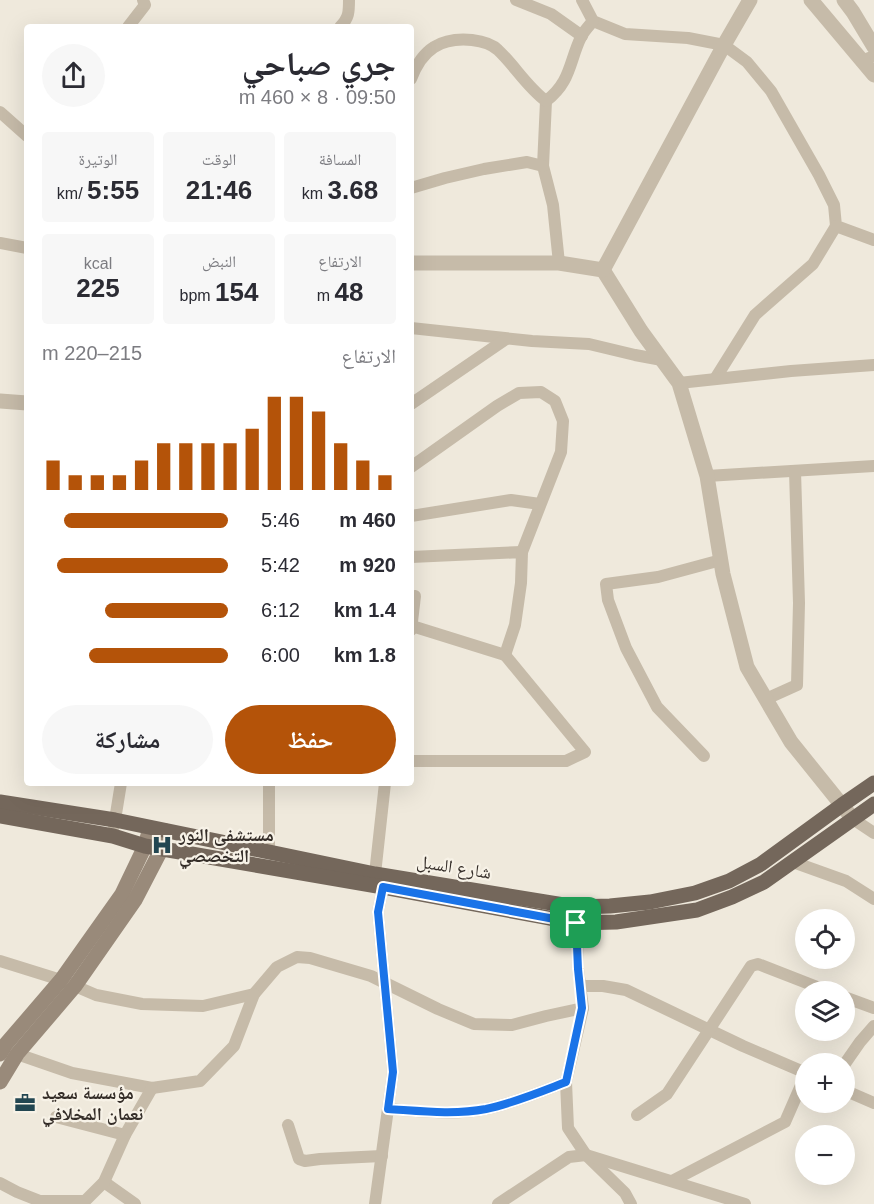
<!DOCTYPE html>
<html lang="ar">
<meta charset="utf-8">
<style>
:root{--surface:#fff;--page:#f7f7f7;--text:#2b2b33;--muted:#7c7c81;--accent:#b45309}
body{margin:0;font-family:Helvetica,"Noto Naskh Arabic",sans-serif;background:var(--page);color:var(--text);direction:rtl;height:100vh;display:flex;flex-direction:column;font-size:22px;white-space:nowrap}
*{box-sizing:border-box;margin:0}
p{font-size:20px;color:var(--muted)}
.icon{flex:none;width:33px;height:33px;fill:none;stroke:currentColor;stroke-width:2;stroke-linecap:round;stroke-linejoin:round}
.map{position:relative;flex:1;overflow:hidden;direction:ltr}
.side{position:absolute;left:24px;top:24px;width:390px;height:762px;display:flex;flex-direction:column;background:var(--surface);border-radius:6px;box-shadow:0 6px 24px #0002;direction:rtl}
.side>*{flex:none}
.fabs{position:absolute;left:795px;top:909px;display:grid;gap:12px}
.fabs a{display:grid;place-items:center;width:60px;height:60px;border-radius:50%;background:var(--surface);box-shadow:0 6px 24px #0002;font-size:30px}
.pin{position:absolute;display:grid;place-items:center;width:51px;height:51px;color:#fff;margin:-26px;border-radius:12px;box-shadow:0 3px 9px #0006}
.round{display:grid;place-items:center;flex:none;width:63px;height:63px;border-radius:32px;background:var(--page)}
.headline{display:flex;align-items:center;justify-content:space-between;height:102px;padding:0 18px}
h1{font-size:33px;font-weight:800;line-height:45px}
.metrics{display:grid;grid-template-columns:repeat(3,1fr);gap:9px;height:102px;padding:6px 18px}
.metrics div{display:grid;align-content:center;border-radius:6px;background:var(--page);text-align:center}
.metrics b{font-size:26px;font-weight:800}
.metrics small{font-size:16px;font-weight:400}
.metrics p{font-size:16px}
.chart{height:168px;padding:12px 18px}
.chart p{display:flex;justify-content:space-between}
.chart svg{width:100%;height:108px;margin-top:6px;stroke:var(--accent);stroke-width:6}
.action{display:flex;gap:12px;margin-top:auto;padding:12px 18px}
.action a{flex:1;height:69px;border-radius:36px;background:var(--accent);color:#fff;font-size:24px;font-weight:800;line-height:69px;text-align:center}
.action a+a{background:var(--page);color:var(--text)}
ul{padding:0 18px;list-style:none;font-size:20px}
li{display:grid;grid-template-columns:96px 72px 1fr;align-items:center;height:45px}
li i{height:15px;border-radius:8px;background:var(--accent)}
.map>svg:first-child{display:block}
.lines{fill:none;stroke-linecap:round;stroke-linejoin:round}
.minor{stroke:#c6bba9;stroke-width:12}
.tertiary{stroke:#c6bba9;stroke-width:15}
.secondary{stroke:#998a7a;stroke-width:15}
.primary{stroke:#74675b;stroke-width:15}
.route-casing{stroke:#fff;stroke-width:12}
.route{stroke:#1a73e8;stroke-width:8}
.labels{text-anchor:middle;stroke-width:4.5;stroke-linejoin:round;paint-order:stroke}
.poi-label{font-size:18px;font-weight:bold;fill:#342d28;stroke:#f7f2e7;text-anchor:start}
.street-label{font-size:18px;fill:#342d28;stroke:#f7f2e7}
</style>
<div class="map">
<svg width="874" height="1204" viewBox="0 0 874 1204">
<rect width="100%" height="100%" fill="#efe9dc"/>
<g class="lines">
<g class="minor">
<path d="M 516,0 L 551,14 L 582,36"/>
<path d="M 582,0 L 593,21 L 625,34 L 688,38 L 724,45 L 747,62 L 771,91 L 819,175 L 834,205 L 836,226 L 874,240"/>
<path d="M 128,27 L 145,5 L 143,0"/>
<path d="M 340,27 C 349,18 349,12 349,0"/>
<path d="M 861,61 L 874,56"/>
<path d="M 411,79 C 422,49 441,37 472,40 C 480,41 492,44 498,50 C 515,66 527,87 546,101 L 543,166 L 553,205 L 559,263"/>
<path d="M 546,101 C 571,82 569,62 581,37 C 584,31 589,26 593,21"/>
<path d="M 0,112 L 27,136"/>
<path d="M 411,188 L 445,178 L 484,169 L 527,162 L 543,166"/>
<path d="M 0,243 L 27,248"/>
<path d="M 411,328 L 532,341 L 589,344 L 635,355 L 662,360"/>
<path d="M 715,379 L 755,315 L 813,264 L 836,226"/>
<path d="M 679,383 L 791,371 L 874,365"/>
<path d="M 411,404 L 506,339"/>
<path d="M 411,467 L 497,406 L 519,393 L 541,392 L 555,401 L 563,421 L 561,452 L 522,552"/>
<path d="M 707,476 L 874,466"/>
<path d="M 411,516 L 511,500 L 540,504"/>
<path d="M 411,557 L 522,552 L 521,583 L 515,625 L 505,655 L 412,626"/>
<path d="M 411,630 L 415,596"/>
<path d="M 766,699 L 797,685 L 799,603 L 795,471"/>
<path d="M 704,756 L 657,707 L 626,648 L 608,600 L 606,584 L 658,577 L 721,560"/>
<path d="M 411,761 L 566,761 L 585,752 L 505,655"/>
<path d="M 853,819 L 874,833"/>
<path d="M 114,826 L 121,783"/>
<path d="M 269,851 L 269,783"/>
<path d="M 793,862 L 846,881 L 874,899"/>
<path d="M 375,874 L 385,783"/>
<path d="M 576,907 L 578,969 L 583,1008 L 566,1082 L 568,1128 L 586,1155 L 625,1193 L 631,1204"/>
<path d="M 0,961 L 61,980 L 96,995 L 142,1004 L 203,1006 L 254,994 L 277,967 L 297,957 L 310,958 L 371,976 L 438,1009 L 474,1024 L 512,1025 L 546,1016 L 583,1008"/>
<path d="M 580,986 L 603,986 L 626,990 L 743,1046 L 806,1073"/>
<path d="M 844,997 L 874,1008"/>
<path d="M 17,1054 L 72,1073 L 152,1088 L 200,1081 L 234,1046 L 254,994"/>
<path d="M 844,1065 L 860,1042 L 874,1026"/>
<path d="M 844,1090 L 874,1103"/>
<path d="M 388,1109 C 420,1111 454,1116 486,1109 C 514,1103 540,1092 566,1082"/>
<path d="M 637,1115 L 667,1094 L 751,966 L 758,964 L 830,992"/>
<path d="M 56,1117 L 125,1135"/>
<path d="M 288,1125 L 299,1159 L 305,1161 L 320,1159 L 382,1156"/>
<path d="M 672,1181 L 785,1122 L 806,1074"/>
<path d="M 104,1182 L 135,1204"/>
<path d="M 0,1183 L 17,1192 L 40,1201 L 85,1201 L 104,1182 L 125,1135 L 152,1088"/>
<path d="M 375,1204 L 393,1072 L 378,912 L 383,887"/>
<path d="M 498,1204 L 569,1157 L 586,1155 L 745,1204"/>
</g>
<g class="tertiary">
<path d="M 811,0 L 874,75"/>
<path d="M 844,0 L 853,12 L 874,47"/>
<path d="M 411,263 L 559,263 L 603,270 L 641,331 L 679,383 L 707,476 L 723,574 L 747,667 L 791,742 L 853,819"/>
<path d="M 603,270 L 724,45 L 750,0"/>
<path d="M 0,401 L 27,403"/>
</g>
<g class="secondary">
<path d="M 0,1054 L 6,1044 L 61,980 L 122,894 L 145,846 L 150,828"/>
<path d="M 0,1082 L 17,1054 L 75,986 L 135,900 L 162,848 L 166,831"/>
</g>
<g class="primary">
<path d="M 0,802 L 115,820 L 375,874 L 576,907 L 610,906 L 650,902 L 695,893 L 729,881 L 761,864 L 842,805 L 874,783"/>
<path d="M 0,816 L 113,836 L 145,846 L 383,887 L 576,923 L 616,922 L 697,910 L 732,897 L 764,882 L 874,804"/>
</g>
</g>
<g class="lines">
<g class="route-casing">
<path id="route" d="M 383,887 L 576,923 L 578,969 L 582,1008 L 566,1082 C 540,1092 514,1103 486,1109 C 454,1115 420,1111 388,1109 L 393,1072 L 378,912 Z"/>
</g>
<use href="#route" class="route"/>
</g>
<defs>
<g id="hospital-bare" transform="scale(1.62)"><path d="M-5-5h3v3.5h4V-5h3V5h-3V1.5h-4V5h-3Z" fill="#224651" stroke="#f7f2e7" stroke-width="2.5" paint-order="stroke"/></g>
<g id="office-bare" transform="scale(1.62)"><path d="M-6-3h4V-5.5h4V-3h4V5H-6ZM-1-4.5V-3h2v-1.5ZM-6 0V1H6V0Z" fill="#224651" stroke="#f7f2e7" stroke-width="2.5" paint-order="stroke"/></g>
</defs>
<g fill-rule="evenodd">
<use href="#hospital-bare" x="162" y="845"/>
<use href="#office-bare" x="25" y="1103"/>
</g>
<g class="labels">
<g class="poi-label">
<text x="179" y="841">مستشفى النور<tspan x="179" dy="21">التخصصي</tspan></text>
<text x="42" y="1099">مؤسسة سعيد<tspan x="42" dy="21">نعمان المخلافي</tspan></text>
</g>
<g class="street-label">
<text transform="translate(454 867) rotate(9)" y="6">شارع السبل</text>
</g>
</g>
</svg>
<div class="fabs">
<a><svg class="icon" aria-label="locate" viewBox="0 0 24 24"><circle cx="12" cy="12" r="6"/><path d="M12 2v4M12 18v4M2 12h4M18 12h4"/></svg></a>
<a><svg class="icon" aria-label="layers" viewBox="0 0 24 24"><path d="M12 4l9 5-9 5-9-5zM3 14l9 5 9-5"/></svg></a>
<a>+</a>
<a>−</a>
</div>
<div class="pin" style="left:576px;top:923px;background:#1e9e55"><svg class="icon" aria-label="arrive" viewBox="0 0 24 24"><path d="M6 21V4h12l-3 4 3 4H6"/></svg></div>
<section class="side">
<div class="headline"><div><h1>جري صباحي</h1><p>09:50 · 8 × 460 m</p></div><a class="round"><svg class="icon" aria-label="share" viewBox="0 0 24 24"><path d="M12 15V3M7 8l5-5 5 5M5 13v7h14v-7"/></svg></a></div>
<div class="metrics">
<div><p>المسافة</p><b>3.68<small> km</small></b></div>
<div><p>الوقت</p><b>21:46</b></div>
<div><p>الوتيرة</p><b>5:55<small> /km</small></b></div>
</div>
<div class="metrics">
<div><p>الارتفاع</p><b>48<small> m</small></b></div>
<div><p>النبض</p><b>154<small> bpm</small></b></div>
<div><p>kcal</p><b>225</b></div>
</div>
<div class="chart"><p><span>الارتفاع</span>215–220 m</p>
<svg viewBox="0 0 160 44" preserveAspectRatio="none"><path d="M5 44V32M15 44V38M25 44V38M35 44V38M45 44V32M55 44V25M65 44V25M75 44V25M85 44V25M95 44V19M105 44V6M115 44V6M125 44V12M135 44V25M145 44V32M155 44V38"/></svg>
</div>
<ul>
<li><b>460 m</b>5:46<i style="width:88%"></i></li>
<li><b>920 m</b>5:42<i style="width:92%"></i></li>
<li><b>1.4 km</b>6:12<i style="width:66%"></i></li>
<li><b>1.8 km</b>6:00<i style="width:75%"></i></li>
</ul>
<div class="action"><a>حفظ</a><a>مشاركة</a></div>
</section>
</div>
